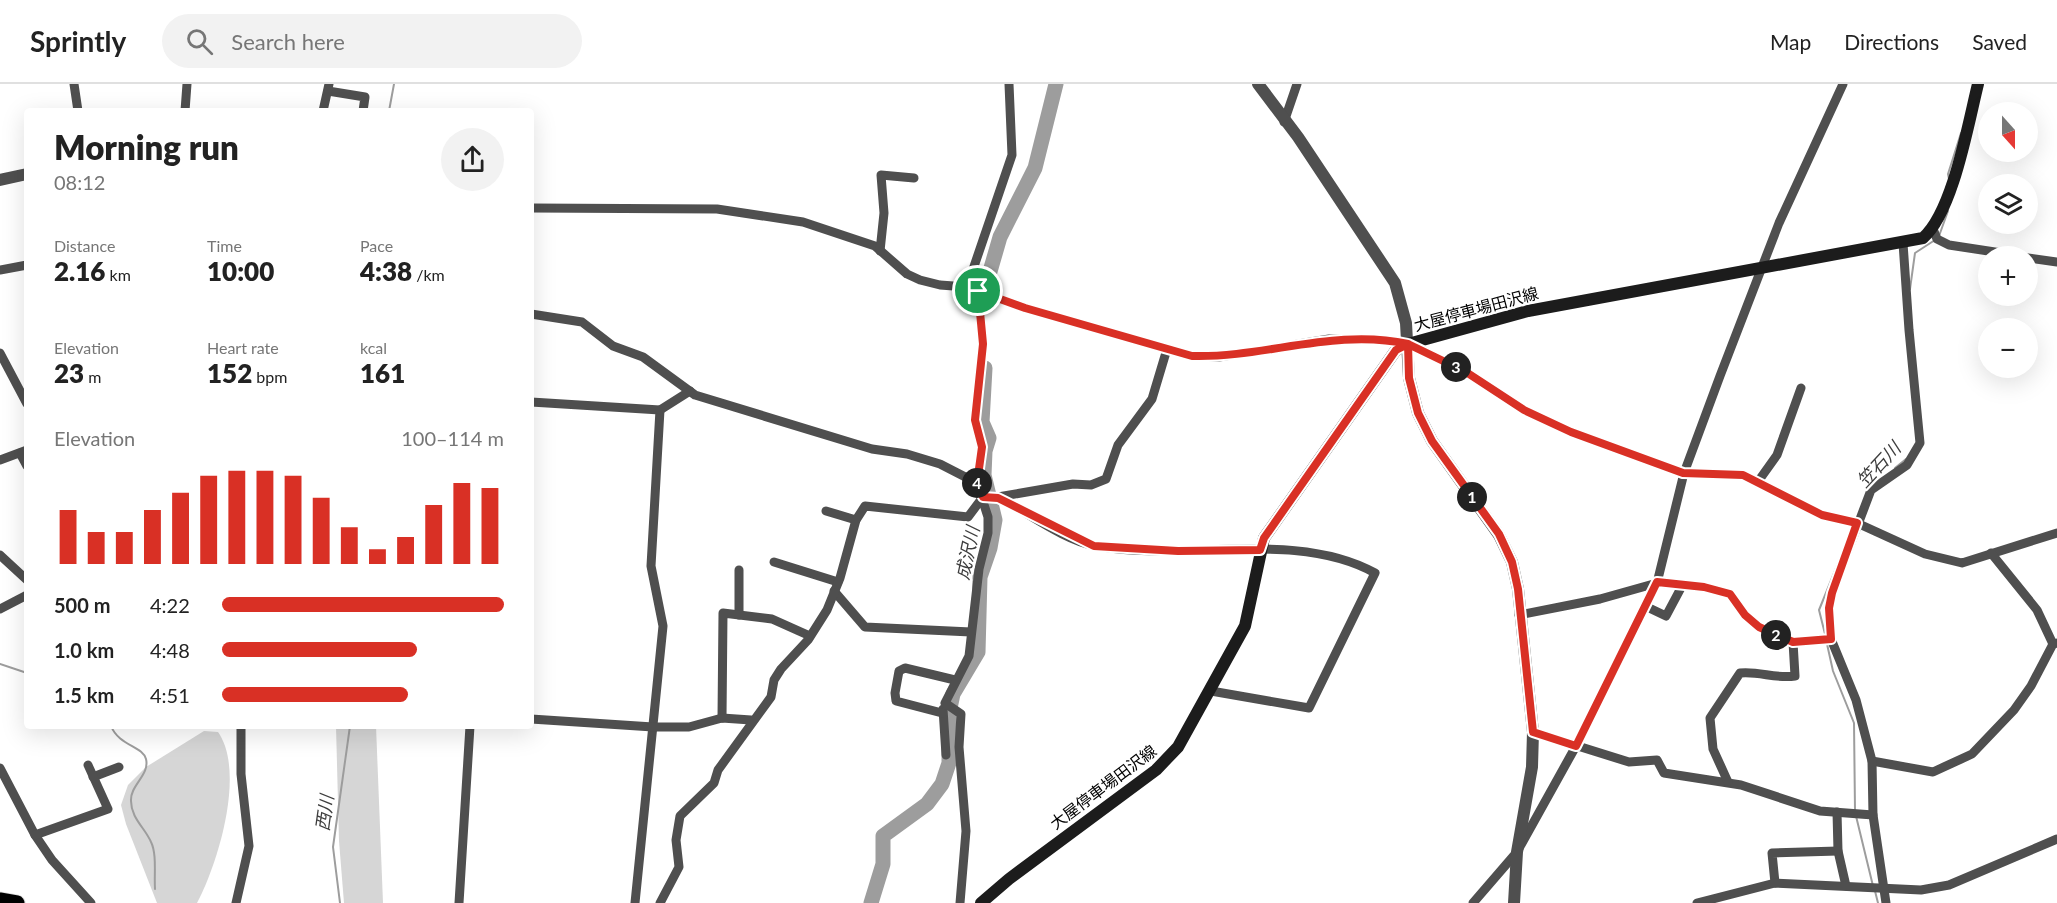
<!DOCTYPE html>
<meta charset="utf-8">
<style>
:root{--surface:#fff;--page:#f2f2f2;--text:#222;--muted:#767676;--line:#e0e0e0;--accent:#d93025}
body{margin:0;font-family:Lato,"Noto Sans JP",sans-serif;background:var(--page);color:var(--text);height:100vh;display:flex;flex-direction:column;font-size:22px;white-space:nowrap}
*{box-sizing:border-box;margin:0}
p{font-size:20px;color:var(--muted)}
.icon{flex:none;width:33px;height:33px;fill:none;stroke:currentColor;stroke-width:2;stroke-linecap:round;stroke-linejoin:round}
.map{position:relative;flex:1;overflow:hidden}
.drawer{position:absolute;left:24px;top:24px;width:510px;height:621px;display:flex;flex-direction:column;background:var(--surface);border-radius:6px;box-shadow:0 6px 24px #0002}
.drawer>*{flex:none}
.needle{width:39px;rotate:159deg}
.controls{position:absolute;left:1978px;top:18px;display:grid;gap:12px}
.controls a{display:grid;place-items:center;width:60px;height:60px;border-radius:50%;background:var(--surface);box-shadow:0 6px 24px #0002;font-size:30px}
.pin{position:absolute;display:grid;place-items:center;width:51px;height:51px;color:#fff;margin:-26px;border:3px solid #fff;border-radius:50%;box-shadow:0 2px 6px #0007}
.km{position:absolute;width:30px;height:30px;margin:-15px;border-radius:50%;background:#222;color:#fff;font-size:16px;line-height:30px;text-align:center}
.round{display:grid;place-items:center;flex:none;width:63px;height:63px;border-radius:32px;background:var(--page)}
.head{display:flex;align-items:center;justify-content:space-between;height:102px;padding:0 30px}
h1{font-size:33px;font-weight:800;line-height:45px}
.figures{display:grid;grid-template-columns:repeat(3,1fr);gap:9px;height:102px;padding:6px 30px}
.figures div{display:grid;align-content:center}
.figures b{font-size:26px;font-weight:800}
.figures small{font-size:16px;font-weight:400}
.figures p{font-size:16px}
.chart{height:168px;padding:12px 30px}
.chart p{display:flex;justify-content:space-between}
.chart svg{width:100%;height:108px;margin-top:6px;stroke:var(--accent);stroke-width:6}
ul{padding:0 30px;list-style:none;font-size:20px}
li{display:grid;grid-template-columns:96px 72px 1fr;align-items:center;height:45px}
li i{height:15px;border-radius:8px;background:var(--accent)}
header{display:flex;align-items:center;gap:36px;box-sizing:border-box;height:84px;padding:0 30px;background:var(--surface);border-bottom:2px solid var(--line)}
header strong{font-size:28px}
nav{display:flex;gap:33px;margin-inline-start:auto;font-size:21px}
.search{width:420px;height:54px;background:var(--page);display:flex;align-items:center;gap:15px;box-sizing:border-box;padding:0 21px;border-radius:33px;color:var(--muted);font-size:22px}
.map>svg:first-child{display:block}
.green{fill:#d6d6d6}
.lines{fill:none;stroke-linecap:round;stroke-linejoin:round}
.stream{stroke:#9d9d9d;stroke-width:2}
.river{stroke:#9d9d9d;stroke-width:15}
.primary-casing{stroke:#dbdbdb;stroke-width:17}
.minor{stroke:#4f4f4f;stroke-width:9}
.tertiary{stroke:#4f4f4f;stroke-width:12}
.secondary{stroke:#1c1c1c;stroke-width:12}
.primary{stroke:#000;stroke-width:15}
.route-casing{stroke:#fff;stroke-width:12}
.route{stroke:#d93025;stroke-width:8}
.labels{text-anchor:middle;stroke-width:4.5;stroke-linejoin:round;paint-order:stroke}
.street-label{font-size:16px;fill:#000;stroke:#fff}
.water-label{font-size:18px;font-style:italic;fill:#3e3e3e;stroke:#fff}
</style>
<header>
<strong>Sprintly</strong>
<div class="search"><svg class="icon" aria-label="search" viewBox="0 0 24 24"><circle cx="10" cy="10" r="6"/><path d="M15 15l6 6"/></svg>Search here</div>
<nav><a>Map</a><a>Directions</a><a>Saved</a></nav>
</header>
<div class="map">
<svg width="2057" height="819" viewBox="0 0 2057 819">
<rect width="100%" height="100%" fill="#fff"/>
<g class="green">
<path d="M 336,642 L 376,642 L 383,819 L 344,819 L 339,757 Z"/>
<path d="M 204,647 L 218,648 C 246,688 218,779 197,819 L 157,819 L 126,740 L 121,721 L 128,701 L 146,683 Z"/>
</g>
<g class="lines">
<g class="stream">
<path d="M 389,27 L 394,0"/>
<path d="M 1949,95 L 1948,90 L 1961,49"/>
<path d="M 1939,152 L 1948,127"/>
<path d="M 1910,205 L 1915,169 L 1935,156"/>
<path d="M 1895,384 L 1906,375"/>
<path d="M 1826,554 L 1819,526 L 1841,472"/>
<path d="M 1827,560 L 1833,587 L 1854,639 L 1855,726"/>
<path d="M 0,580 L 27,589"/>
<path d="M 111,642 C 119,662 143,662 146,675 C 150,691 130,701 131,717 C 131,734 145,744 151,758 C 157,770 154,791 155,805"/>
<path d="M 1856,732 L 1873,802"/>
<path d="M 1875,807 L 1878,819"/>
<path d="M 340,819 L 333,763 L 350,642"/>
</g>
<g class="river">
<path d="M 980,222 L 1000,153 L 1035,84 L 1056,0"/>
<path d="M 871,819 L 883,780 L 883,752 L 927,720 L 942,700 L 949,679 L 949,629 L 953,610 L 978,568 L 980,493 L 990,464 L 995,436 L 984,391 L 985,367 L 989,354 L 982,338 L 985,284"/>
</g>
<g class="primary-casing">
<path id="primary" d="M 0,816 L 17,819"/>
</g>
<g class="minor">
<path d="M 74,0 L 78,27"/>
<path d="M 328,7 L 365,13 L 363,27"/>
<path d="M 185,27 L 187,0"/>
<path d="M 323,27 L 329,0"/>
<path d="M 1284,38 L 1297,0"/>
<path d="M 531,124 L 717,125 L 803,138 L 875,162 L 907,190 L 920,196 L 940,201 L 967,203 L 1025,224 L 1192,272 L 1219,273 L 1329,255 L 1392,257 L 1408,260 L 1466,288 L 1525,326 L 1571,348 L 1684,389 L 1743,391 L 1822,431 L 1857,439 L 1925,470 L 1962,479 L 2057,449"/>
<path d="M 1933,145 L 1937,155 L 1949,161 L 2021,172"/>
<path d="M 880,167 L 884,129 L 881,91 L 914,94"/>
<path d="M 2028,174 L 2057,178"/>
<path d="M 0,186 L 27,181"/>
<path d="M 967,203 L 1012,71 L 1009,0"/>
<path d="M 531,230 L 582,238 L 613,262 L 643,273 L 695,311 L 872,365 L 907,370 L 940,380 L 977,399"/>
<path d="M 0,269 L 27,320"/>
<path d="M 531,318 L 660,326 L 651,482 L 663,542 L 635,819"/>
<path d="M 660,326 L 690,307"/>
<path d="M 20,369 L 27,382"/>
<path d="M 0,376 L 27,366"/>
<path d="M 1757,399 L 1777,371 L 1801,304"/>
<path d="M 983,413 L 998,413 L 1073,400 L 1091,401 L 1106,395 L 1118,361 L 1152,315 L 1167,265"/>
<path d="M 998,413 C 1027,428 1065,457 1096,462 C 1183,478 1296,445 1375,489 L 1309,624 L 1211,607"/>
<path d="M 826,427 L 856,436"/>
<path d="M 1991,469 L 2037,526 L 2053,560 L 2057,559"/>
<path d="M 0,471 L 27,496"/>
<path d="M 774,478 L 838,498"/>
<path d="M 739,486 L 739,531"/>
<path d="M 834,507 L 865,543 L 971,548"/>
<path d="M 1645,522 L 1666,532 L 1682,502"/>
<path d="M 0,525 L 27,511"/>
<path d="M 1519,531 L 1600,515 L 1657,499 L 1704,503 L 1730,510 L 1745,531 L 1759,543 L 1793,558 L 1831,555"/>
<path d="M 943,625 L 946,671"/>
<path d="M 942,629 L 896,617 L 895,609 L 899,587 L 905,584 L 955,596"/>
<path d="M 722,634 L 723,529 L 772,535 L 810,552"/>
<path d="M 531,635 L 653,643 L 689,643 L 722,634 L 751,636"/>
<path d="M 1533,648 L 1629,678 L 1657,676 L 1664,689 L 1741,701 L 1820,727 L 1873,731"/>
<path d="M 1872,677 L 1933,688 L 1972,670 L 2014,626 L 2031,602 L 2053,560"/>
<path d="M 0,684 L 35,751 L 52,776 L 91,819"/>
<path d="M 93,693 L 119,683"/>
<path d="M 1728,698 L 1713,665 L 1710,634 L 1740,589 C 1760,587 1775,595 1795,592 L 1793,558"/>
<path d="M 1837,728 L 1838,767 L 1846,802"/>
<path d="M 35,751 L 108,725 L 88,681"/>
<path d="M 1775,799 L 1772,769 L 1838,767"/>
<path d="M 236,819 L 249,762 L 241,690 L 241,642"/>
<path d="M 459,819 L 470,642"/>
<path d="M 660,819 L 679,783 L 676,756 L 680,732 L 714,699 L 718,686 L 771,613 L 774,596 L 781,585 L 808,556 L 827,526 L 840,494 L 856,436 L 865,422 L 968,433 L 983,413"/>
<path d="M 960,819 L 966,747 L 959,663 L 961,630 L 945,619 L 969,572 L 979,485 L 988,449 L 988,433 L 977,399 L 983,363 L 975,336 L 983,260 L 978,207"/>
<path d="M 1473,819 L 1517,768 L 1576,662 L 1657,499 L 1684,389 L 1720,292 L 1779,139 L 1843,0"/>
<path d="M 1697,819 L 1775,799 L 1921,806 L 1949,801 L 2057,755"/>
<path d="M 1886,819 L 1873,731 L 1872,677 L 1856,616 L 1831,555 L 1829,524 L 1832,509 L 1871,406 L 1907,381 L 1920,359 L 1909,246 L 1903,159"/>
</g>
<g class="tertiary">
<path d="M 1258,0 L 1298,53 L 1395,199 L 1406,239 L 1409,294 L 1418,329 L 1432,357 L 1499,451 L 1512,478 L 1518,505 L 1533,648 L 1532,683 L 1517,768 L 1514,819"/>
<path d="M 0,96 L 27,90"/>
</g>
<path class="secondary" d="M 981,819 L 1009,795 L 1156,686 L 1178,663 L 1245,542 L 1264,454 L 1396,266 L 1408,260 L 1528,227 L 1923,154 C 1953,128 1968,40 1978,0"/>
<use href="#primary" class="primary"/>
</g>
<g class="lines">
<g class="route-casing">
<path id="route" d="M 978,207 L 1025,224 L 1192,272 C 1265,274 1335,244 1408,260 L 1409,294 L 1418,329 L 1432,357 L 1499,450 L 1512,478 L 1518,505 L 1533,648 L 1576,662 L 1657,498 L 1704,503 L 1730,510 L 1745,531 L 1759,543 L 1793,558 L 1831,555 L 1829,524 L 1832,509 L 1857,439 L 1822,431 L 1743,391 L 1683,389 L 1571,348 L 1524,326 L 1466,288 L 1408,260 L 1396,266 L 1264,454 L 1260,466 L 1178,467 L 1094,462 L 998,414 L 983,413 L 977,399 L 982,363 L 975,336 L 983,260 L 978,207"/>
</g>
<use href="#route" class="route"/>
</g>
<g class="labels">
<g class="street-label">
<text transform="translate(1476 225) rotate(-15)" y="6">大屋停車場田沢線</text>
<text transform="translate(1103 703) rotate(-37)" y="6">大屋停車場田沢線</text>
</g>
<g class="water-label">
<text transform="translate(1879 381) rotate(-47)" y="6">笠石川</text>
<text transform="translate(968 469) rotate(-78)" y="6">成沢川</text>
<text transform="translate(325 729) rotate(-82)" y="6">西川</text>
</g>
</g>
</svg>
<div class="controls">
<a><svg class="needle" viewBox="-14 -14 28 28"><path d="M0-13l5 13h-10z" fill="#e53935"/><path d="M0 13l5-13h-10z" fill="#767676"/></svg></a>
<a><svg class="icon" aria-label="layers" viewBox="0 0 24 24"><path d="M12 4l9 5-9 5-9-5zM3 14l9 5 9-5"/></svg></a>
<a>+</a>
<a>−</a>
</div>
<div class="pin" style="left:978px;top:207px;background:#1e9e55"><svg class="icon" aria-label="arrive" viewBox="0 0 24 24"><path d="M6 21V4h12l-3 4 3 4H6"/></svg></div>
<b class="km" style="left:1472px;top:413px">1</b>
<b class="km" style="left:1776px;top:551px">2</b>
<b class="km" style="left:1456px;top:283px">3</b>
<b class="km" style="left:977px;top:399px">4</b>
<section class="drawer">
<div class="head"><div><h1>Morning run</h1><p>08:12</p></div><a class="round"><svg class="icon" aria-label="share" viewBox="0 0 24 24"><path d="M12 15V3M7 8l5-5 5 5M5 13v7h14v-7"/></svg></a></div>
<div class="figures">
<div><p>Distance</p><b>2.16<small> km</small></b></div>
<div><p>Time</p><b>10:00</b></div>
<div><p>Pace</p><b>4:38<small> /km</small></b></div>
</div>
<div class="figures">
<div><p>Elevation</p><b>23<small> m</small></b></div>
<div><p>Heart rate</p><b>152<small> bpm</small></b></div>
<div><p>kcal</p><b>161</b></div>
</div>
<div class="chart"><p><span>Elevation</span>100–114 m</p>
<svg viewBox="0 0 160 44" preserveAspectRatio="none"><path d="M5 44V22M15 44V31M25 44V31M35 44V22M45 44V15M55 44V8M65 44V6M75 44V6M85 44V8M95 44V17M105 44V29M115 44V38M125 44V33M135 44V20M145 44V11M155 44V13"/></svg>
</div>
<ul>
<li><b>500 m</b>4:22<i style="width:100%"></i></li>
<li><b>1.0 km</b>4:48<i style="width:69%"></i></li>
<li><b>1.5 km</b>4:51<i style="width:66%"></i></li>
</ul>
</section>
</div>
